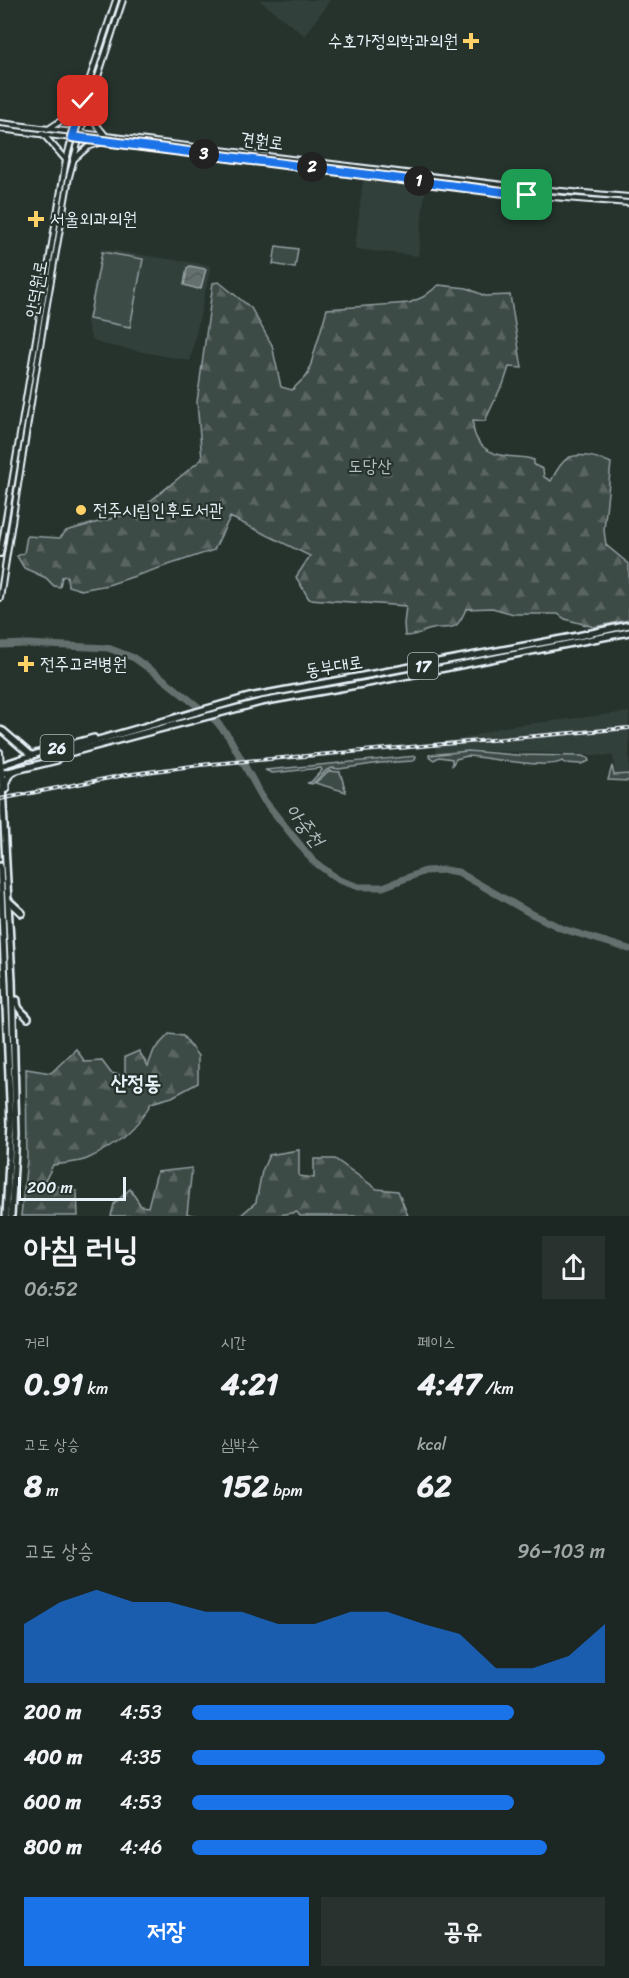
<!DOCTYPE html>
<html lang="ko">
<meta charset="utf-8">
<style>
:root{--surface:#1c2622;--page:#29322f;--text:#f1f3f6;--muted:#a0a5a5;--accent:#1a73e8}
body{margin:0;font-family:Sriracha,"Poor Story",sans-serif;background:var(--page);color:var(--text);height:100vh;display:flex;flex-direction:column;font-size:22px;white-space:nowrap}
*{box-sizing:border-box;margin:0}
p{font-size:20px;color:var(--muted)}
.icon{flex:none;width:33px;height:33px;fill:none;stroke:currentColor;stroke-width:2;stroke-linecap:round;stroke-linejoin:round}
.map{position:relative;height:1216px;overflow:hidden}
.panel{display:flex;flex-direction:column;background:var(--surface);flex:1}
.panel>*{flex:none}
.scale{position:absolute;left:18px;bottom:15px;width:108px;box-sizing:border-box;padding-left:6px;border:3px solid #e8f1f8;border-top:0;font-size:16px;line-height:21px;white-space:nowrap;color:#e8f1f8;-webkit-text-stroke:4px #26332d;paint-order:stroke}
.pin{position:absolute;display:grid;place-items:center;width:51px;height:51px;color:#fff;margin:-26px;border-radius:12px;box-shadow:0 3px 9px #0006}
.km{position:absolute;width:30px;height:30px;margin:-15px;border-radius:50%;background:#222;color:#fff;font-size:16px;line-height:30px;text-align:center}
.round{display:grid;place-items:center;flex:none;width:63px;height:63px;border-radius:0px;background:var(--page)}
.headline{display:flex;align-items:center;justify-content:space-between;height:102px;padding:0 24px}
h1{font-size:33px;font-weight:700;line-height:45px}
.figures{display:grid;grid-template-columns:repeat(3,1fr);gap:9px;height:102px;padding:6px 24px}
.figures div{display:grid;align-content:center}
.figures b{font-size:30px;font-weight:700}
.figures small{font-size:16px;font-weight:400}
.figures p{font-size:16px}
.chart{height:168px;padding:12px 24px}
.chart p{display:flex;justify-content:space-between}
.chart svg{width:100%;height:108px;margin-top:6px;fill:var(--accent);opacity:.7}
.cta{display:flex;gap:12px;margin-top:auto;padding:12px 24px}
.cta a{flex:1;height:69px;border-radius:0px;background:var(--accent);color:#fff;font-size:24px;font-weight:700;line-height:69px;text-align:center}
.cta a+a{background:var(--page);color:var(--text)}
ul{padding:0 24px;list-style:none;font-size:20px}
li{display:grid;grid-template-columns:96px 72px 1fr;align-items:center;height:45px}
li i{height:15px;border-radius:8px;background:var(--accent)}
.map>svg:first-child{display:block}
.built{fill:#333f3a}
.green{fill:#3e4b47;stroke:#939ea0;stroke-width:1.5}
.forest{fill:url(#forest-firs);stroke:#939ea0;stroke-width:1.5}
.water{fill:url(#water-waves);stroke:#98a3a5;stroke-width:1.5}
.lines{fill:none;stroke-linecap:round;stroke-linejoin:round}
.river{stroke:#636f6d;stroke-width:7}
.primary-tunnel{stroke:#43504b;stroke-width:5;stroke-dasharray:5 2.5;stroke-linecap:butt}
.tertiary-casing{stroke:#e8f1f8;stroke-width:8}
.primary-casing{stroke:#e8f1f8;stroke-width:10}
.tertiary{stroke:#26332d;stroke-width:4}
.primary{stroke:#26332d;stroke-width:5}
.rail-casing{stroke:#e8f1f8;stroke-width:4}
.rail{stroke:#26332d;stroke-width:1.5;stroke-dasharray:4.5;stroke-linecap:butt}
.route-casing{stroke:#fff;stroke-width:12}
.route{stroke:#1a73e8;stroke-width:8}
.poi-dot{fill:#ffd166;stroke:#26332d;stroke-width:2}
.labels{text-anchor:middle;stroke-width:4.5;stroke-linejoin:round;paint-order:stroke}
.shield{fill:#26332d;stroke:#aeb8bb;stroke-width:1.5}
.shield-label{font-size:16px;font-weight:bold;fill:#e8f1f8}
.poi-label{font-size:18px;fill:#e8f1f8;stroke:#26332d;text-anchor:start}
.street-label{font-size:18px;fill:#e8f1f8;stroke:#26332d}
.park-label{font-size:18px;fill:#b5bfc3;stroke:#26332d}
.water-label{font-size:20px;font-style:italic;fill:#b3bdc0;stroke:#26332d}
.quarter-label{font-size:21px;font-weight:bold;fill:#e8f1f8;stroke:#26332d}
</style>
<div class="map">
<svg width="629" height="1216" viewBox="0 0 629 1216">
<defs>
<pattern id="forest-firs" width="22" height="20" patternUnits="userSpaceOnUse" patternTransform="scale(1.5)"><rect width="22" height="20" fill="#3e4b47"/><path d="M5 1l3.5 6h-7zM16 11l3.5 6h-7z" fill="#5a6562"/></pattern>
<pattern id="water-waves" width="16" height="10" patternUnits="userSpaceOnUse" patternTransform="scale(1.5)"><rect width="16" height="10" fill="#636f6d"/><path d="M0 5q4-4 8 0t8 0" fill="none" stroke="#535a5a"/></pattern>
</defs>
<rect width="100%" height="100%" fill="#26332d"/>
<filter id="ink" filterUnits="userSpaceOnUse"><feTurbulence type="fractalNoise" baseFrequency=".0167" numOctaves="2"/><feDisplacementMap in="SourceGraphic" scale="12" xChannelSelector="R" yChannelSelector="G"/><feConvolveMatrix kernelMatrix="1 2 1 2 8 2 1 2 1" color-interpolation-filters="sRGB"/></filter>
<g filter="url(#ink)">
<g class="built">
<path d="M 259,0 L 330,0 L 305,36 Z"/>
<path d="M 363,180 L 425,189 L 418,256 L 355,249 Z"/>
<path d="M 101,249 L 209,265 L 210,270 L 190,361 L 101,344 L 91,338 L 87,323 Z"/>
<path d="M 629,712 L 629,773 L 615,774 L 613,756 L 470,750 L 436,754 L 435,743 L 467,738 L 502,727 Z"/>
</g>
<g class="green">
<path d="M 276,246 L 298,249 L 295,268 L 273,264 Z"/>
<path d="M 102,252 L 143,259 L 130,327 L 89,319 Z"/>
<path d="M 468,751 L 516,755 L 582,756 L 588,758 L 589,761 L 581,764 L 564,763 L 562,761 C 549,770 486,757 467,756 L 456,759 L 452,765 L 452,759 L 439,757 L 434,760 L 429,757 L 429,755 Z"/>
<path d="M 416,756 L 415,760 L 413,761 L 380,763 L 339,769 L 332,768 L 327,770 L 312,784 L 307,783 L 311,782 L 322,770 L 321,768 L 272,773 L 265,770 Z"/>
<path d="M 612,766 L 614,775 L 629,774 L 629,781 L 608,780 Z"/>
<path d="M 329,771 L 340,772 L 346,792 L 315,783 Z"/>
</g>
<g class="forest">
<path d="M 219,282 L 251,308 L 272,345 L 281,387 L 292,390 L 308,374 L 327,309 L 409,303 L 423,297 L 439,285 L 467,288 L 485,296 L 510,295 L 522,368 L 509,367 L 503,385 L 501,387 L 485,421 L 473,420 C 472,439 483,451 500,455 C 511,458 521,455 534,460 L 534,465 L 543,469 L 544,477 L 551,481 C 555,473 561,462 568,458 C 579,452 601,458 611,463 L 604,530 L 606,545 L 629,564 L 629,620 L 594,627 L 565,619 L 558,614 L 514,614 L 492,608 L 466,609 C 454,637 451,623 428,630 C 419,633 415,636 405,636 L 404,624 L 406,606 L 309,599 L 296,577 L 310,556 L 230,517 L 214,550 L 108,585 L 81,590 L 68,586 L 67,576 L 62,577 L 60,587 L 54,586 L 46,578 L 24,568 L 17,556 L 24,553 L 27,536 L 60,538 L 66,531 L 138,511 L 202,459 L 197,402 L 213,283 Z"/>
<path d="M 169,1034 L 183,1036 L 198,1056 L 198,1083 L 172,1097 L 151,1103 C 137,1129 114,1147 87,1159 C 77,1163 64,1163 53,1165 L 44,1183 L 77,1191 L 78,1216 L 21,1216 L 27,1159 L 26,1069 L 51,1073 L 76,1049 L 85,1062 L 102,1061 L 111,1073 L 125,1076 L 125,1057 L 139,1051 L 148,1066 L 154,1050 Z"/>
<path d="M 299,1150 L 299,1176 L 314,1178 L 314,1159 L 335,1159 L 377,1189 L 398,1191 L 408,1216 L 300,1216 L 297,1212 L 274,1216 L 240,1216 L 256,1202 L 262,1171 L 269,1155 Z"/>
<path d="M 192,1168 L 187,1214 L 200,1216 L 111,1216 L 114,1204 L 130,1189 L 141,1206 L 148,1207 L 157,1172 Z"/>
</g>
<path class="water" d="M 190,266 L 206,269 L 201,288 L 198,289 L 184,285 L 187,268 Z"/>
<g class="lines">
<path class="river" d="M 0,645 L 27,644 L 108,648 L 134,658 L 162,678 L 216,721 L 229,737 L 263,799 L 313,861 L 339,880 L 359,887 L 383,887 L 425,871 L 445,870 L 458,872 L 528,912 L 563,929 L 629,949"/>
<g class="primary-tunnel">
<path d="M 7,766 L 49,754"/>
<path d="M 22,766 L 50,758"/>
</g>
<g class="tertiary-casing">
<g id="tertiary">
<path d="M 89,110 L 92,119 L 105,135"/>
<path d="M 0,123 L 528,188 L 629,197"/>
<path d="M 0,129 L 527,195 L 629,203"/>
<path d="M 47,130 L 80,108"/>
<path d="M 43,134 L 66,160"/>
<path d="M 73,160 L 88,147 L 99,143 L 99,141"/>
<path d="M 0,554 L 66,160 L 80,108 L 116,0"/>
<path d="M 0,598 L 45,315 L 69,177 L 87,110 L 123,0"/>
<path d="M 0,752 L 1,766"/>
</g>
</g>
<g class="primary-casing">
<g id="primary">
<path d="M 0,730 L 3,731 L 32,756"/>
<path d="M 49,754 L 249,697 L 578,636 L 629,625"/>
<path d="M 50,758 L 261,702 L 368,683 L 629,632"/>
<path d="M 0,766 L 42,752 L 94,738"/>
<path d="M 1,766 L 12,980 L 16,1135 L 11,1216"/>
<path d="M 0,774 L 57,760"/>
<path d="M 4,790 L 6,789 C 5,781 7,775 15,771"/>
<path d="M 0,866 L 11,1124 L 6,1216"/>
<path d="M 9,901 L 22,913"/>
<path d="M 13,1000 L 17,1000 C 17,1011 23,1011 28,1018"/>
</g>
</g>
<use href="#tertiary" class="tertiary"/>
<use href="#primary" class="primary"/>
<g class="rail-casing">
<path id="rail" d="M 0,799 L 125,775 L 200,765 L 629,728"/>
</g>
<use href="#rail" class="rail"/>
</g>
</g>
<g class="lines" filter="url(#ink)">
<g class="route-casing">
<path id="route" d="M 83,101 L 72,137 L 527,195"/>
</g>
<use href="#route" class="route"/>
</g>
<g class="poi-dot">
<path d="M468 32h6v6h6v6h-6v6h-6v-6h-6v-6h6z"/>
<path d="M33 210h6v6h6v6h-6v6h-6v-6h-6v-6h6z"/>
<circle cx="81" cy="510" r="6"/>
<path d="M23 655h6v6h6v6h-6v6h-6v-6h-6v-6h6z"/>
</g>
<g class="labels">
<g class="shield">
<rect x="408" y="653" width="30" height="26" rx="4.5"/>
<rect x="40.5" y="735" width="33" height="26" rx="4.5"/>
</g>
<g class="shield-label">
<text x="423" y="672">17</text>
<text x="57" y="754">26</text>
</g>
<g class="poi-label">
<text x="458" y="47" text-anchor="end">수호가정의학과의원</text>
<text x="50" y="225">서울외과의원</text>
<text x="93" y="516">전주시립인후도서관</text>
<text x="40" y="670">전주고려병원</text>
</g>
<g class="street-label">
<text transform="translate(262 141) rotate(7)" y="6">견훤로</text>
<text transform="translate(36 289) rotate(-80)" y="6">안덕원로</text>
<text transform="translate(334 666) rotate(-9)" y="6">동부대로</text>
</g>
<g class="park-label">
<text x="370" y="472">도당산</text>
</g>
<g class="water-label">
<text transform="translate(305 825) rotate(51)" y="7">아중천</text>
</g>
<g class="quarter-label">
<text x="136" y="1090">산정동</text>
</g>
</g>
</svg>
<div class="scale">200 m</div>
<div class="pin" style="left:527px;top:195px;background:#1e9e55"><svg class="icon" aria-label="arrive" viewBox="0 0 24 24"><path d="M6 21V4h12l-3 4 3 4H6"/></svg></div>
<div class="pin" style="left:83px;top:101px;background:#d93025"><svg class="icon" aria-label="check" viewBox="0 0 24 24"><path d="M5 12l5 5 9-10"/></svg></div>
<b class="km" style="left:419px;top:181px">1</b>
<b class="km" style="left:312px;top:167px">2</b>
<b class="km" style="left:204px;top:154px">3</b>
</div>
<section class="panel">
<div class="headline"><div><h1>아침 러닝</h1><p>06:52</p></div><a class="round"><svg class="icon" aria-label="share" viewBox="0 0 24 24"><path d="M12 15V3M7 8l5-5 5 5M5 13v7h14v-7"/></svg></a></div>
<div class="figures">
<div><p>거리</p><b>0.91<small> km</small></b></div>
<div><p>시간</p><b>4:21</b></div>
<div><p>페이스</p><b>4:47<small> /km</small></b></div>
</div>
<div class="figures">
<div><p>고도 상승</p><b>8<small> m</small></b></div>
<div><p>심박수</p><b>152<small> bpm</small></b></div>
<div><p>kcal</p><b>62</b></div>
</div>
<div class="chart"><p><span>고도 상승</span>96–103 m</p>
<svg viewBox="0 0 160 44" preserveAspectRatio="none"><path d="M0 44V20L10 11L20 6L30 11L40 11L50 15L60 15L70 20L80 20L90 15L100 15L110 20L120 24L130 38L140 38L150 33L160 20V44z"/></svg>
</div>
<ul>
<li><b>200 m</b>4:53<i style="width:78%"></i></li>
<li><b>400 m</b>4:35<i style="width:100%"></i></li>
<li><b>600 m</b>4:53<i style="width:78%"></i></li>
<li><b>800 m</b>4:46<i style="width:86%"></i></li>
</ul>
<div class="cta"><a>저장</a><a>공유</a></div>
</section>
